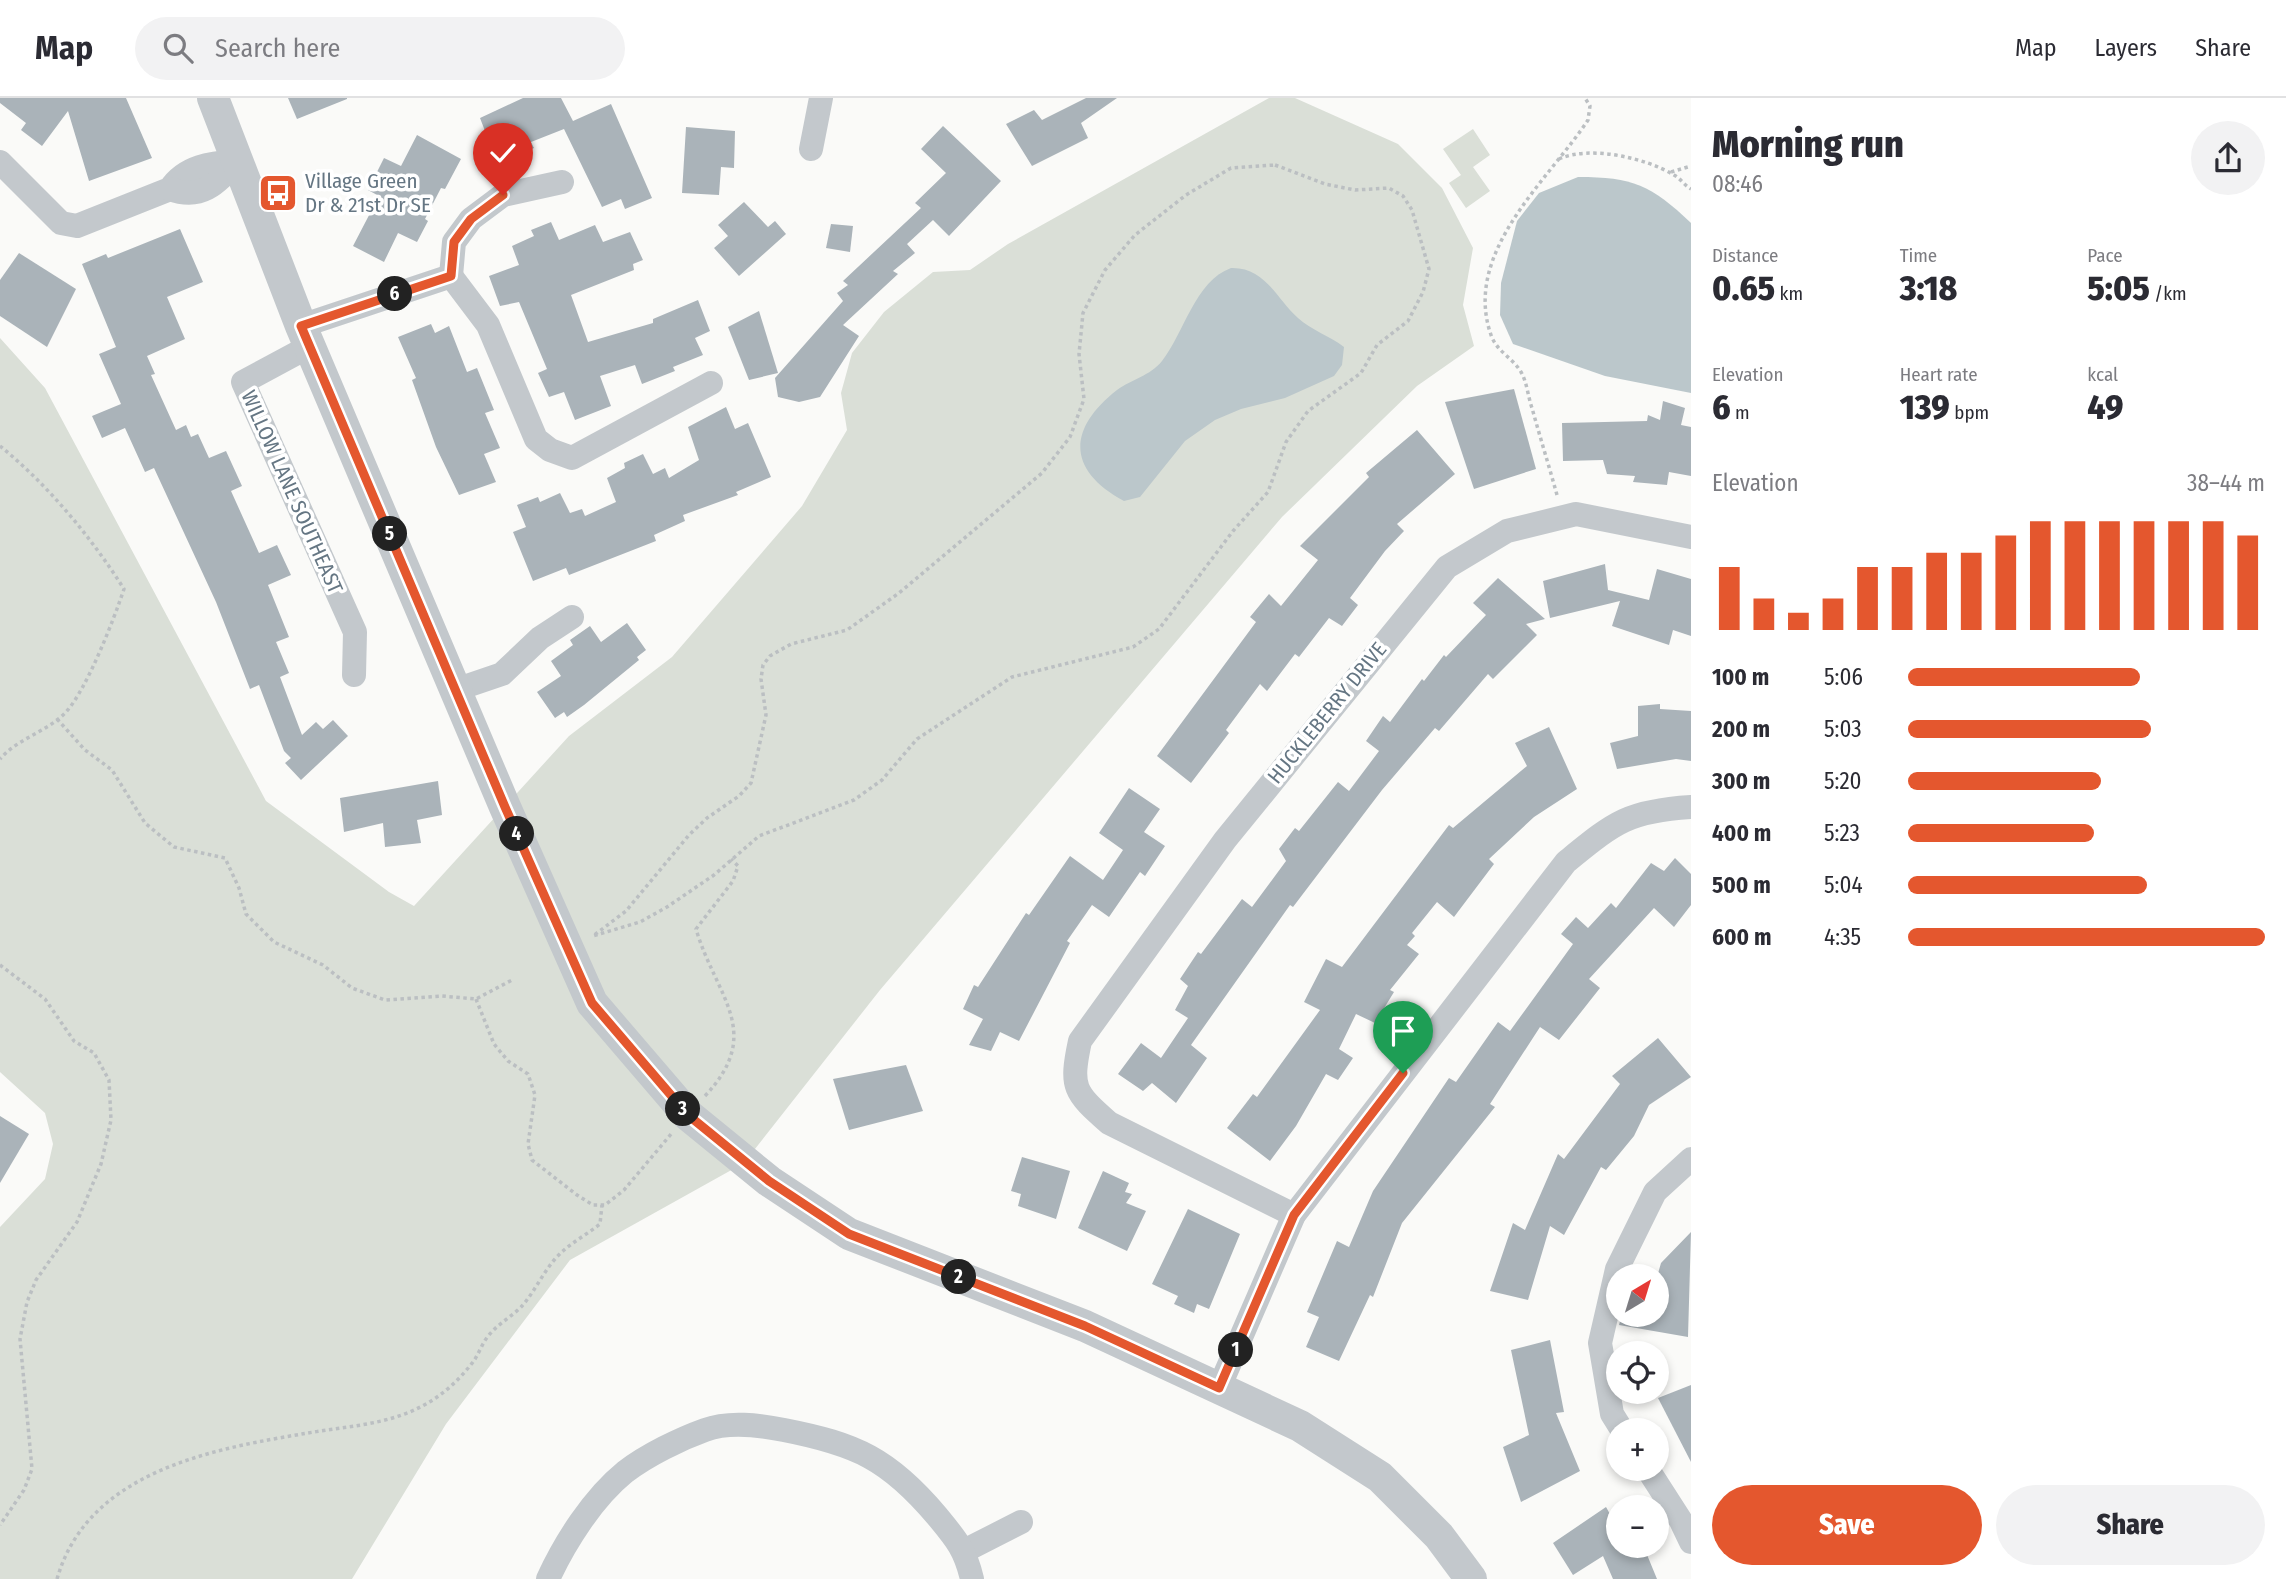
<!DOCTYPE html>
<meta charset="utf-8">
<style>
:root{--surface:#fff;--page:#f2f2f3;--text:#2b2b33;--muted:#7c7c81;--line:#e1e1e2;--accent:#e4572e}
body{margin:0;font-family:"Fira Sans Condensed",sans-serif;background:var(--page);color:var(--text);height:100vh;display:flex;flex-direction:column;font-size:26px;white-space:nowrap}
*{box-sizing:border-box;margin:0}
p{font-size:23px;color:var(--muted)}
.icon{flex:none;width:38px;height:38px;fill:none;stroke:currentColor;stroke-width:2;stroke-linecap:round;stroke-linejoin:round}
.map{position:relative;flex:1;overflow:hidden}
.details{display:flex;flex-direction:column;background:var(--surface);width:595px}
.details>*{flex:none}
.needle{width:46px;rotate:38deg}
.buttons{position:absolute;left:1606px;top:1166px;display:grid;gap:14px}
.buttons a{display:grid;place-items:center;width:63px;height:63px;border-radius:50%;background:var(--surface);box-shadow:0 4px 10px #0003;font-size:35px}
.pin{position:absolute;display:grid;place-items:center;width:60px;height:60px;color:#fff;margin:-72px -30px;border-radius:50% 50% 50% 0;rotate:-45deg;box-shadow:0 0 7px #0007}
.pin .icon{rotate:45deg}
.km{position:absolute;width:35px;height:35px;margin:-18px;border-radius:50%;background:#222;color:#fff;font-size:19px;line-height:35px;text-align:center}
.round{display:grid;place-items:center;flex:none;width:74px;height:74px;border-radius:37px;background:var(--page)}
.overview{display:flex;align-items:center;justify-content:space-between;height:119px;padding:0 21px}
h1{font-size:38px;font-weight:800;line-height:52px}
.figures{display:grid;grid-template-columns:repeat(3,1fr);gap:10px;height:119px;padding:7px 21px}
.figures div{display:grid;align-content:center}
.figures b{font-size:35px;font-weight:800}
.figures small{font-size:19px;font-weight:400}
.figures p{font-size:19px}
.chart{height:196px;padding:14px 21px}
.chart p{display:flex;justify-content:space-between}
.chart svg{width:100%;height:126px;margin-top:7px;stroke:var(--accent);stroke-width:6}
.cta{display:flex;gap:14px;margin-top:auto;padding:14px 21px}
.cta a{flex:1;height:80px;border-radius:42px;background:var(--accent);color:#fff;font-size:28px;font-weight:800;line-height:80px;text-align:center}
.cta a+a{background:var(--page);color:var(--text)}
ul{padding:0 21px;list-style:none;font-size:23px}
li{display:grid;grid-template-columns:112px 84px 1fr;align-items:center;height:52px}
li i{height:18px;border-radius:9px;background:var(--accent)}
header{display:flex;align-items:center;gap:42px;box-sizing:border-box;height:98px;padding:0 35px;background:var(--surface);border-bottom:2px solid var(--line)}
header strong{font-size:33px}
nav{display:flex;gap:38px;margin-inline-start:auto;font-size:24px}
.search{width:490px;height:63px;background:var(--page);display:flex;align-items:center;gap:18px;box-sizing:border-box;padding:0 24px;border-radius:38px;color:var(--muted);font-size:26px}
main{display:flex;flex:1;min-height:0}
.map>svg:first-child{display:block}
.green{fill:#dadfd7}
.water{fill:#bbc7cb}
.building{fill:#aab3b9}
.lines{fill:none;stroke-linecap:round;stroke-linejoin:round}
.path{stroke:#bbbfc2;stroke-width:3.5;stroke-dasharray:3.5 3.5;stroke-linecap:butt}
.minor{stroke:#c3c8cc;stroke-width:24}
.tertiary{stroke:#c3c8cc;stroke-width:32}
.route-casing{stroke:#fff;stroke-width:14}
.route{stroke:#e4572e;stroke-width:9}
.labels{text-anchor:middle;stroke-width:7;stroke-linejoin:round;paint-order:stroke}
.poi-label{font-size:21px;fill:#657683;stroke:#fff;text-anchor:start}
.street-label{font-size:21px;fill:#657683;stroke:#fff}
</style>
<header>
<strong>Map</strong>
<div class="search"><svg class="icon" aria-label="search" viewBox="0 0 24 24"><circle cx="10" cy="10" r="6"/><path d="M15 15l6 6"/></svg>Search here</div>
<nav><a>Map</a><a>Layers</a><a>Share</a></nav>
</header>
<main>
<div class="map">
<svg width="1691" height="1481" viewBox="0 0 1691 1481">
<rect width="100%" height="100%" fill="#fafaf8"/>
<g class="green">
<path d="M 1269,0 L 1295,0 L 1398,46 L 1442,90 L 1473,150 L 1463,207 L 1474,248 L 1417,288 L 1282,419 L 880,892 L 744,1065 L 570,1162 L 446,1326 L 352,1481 L 0,1481 L 0,1129 L 45,1081 L 53,1046 L 45,1015 L 0,974 L 0,240 L 45,290 L 266,703 L 389,794 L 414,808 L 569,638 L 672,559 L 802,408 L 847,332 L 841,295 L 852,255 L 884,214 L 933,174 L 970,172 L 1008,146 Z"/>
<path d="M 1473,31 L 1490,57 L 1473,69 L 1490,93 L 1466,110 L 1449,85 L 1461,77 L 1443,51 Z"/>
</g>
<g class="water">
<path d="M 1578,79 C 1633,79 1651,87 1691,125 L 1691,295 L 1605,278 L 1513,246 L 1500,217 L 1501,185 L 1517,123 L 1539,95 Z"/>
<path d="M 1231,170 C 1265,169 1276,200 1298,220 C 1311,232 1330,238 1344,249 L 1342,267 L 1334,278 L 1285,300 L 1241,311 L 1215,322 L 1185,343 L 1140,399 L 1124,403 C 1068,373 1066,332 1117,292 C 1132,281 1150,278 1162,263 C 1184,235 1195,183 1231,170 Z"/>
</g>
<g class="building">
<path d="M 0,0 L 126,0 L 152,60 L 89,83 L 68,13 L 42,48 L 21,32 L 26,25 L 0,5 Z"/>
<path d="M 288,0 L 347,0 L 347,1 L 297,21 Z"/>
<path d="M 523,0 L 561,0 L 573,23 L 611,6 L 652,100 L 625,111 L 621,101 L 602,109 L 564,31 L 531,44 L 534,50 L 511,60 L 503,42 L 490,46 L 480,20 Z"/>
<path d="M 1086,0 L 1117,0 L 1081,25 L 1088,40 L 1032,68 L 1006,26 L 1034,12 L 1042,22 Z"/>
<path d="M 943,28 L 1001,83 L 949,138 L 933,122 L 907,146 L 915,155 L 893,173 L 898,176 L 843,227 L 859,238 L 820,299 L 799,304 L 778,299 L 775,280 L 843,203 L 837,195 L 848,187 L 843,183 L 921,110 L 915,105 L 946,75 L 921,51 Z"/>
<path d="M 686,29 L 735,33 L 734,70 L 721,69 L 719,97 L 682,95 Z"/>
<path d="M 417,37 L 461,61 L 445,91 L 441,90 L 425,121 L 428,123 L 417,144 L 398,135 L 384,164 L 353,148 L 379,98 L 368,92 L 384,60 L 401,68 Z"/>
<path d="M 744,104 L 768,129 L 775,123 L 786,136 L 739,178 L 714,150 L 728,138 L 718,127 Z"/>
<path d="M 551,124 L 559,142 L 595,127 L 603,144 L 630,134 L 643,162 L 633,166 L 634,172 L 571,197 L 588,244 L 653,225 L 653,221 L 698,202 L 710,233 L 695,240 L 703,257 L 673,269 L 675,273 L 642,286 L 635,267 L 600,278 L 611,308 L 575,322 L 564,294 L 549,299 L 538,275 L 547,271 L 519,204 L 500,208 L 489,178 L 519,167 L 512,148 L 534,138 L 531,132 Z"/>
<path d="M 831,126 L 853,128 L 850,154 L 826,150 Z"/>
<path d="M 180,131 L 203,184 L 167,199 L 185,241 L 147,258 L 155,276 L 151,277 L 176,332 L 186,327 L 191,339 L 198,336 L 209,360 L 226,353 L 242,388 L 231,393 L 259,455 L 277,447 L 291,477 L 268,487 L 289,539 L 276,544 L 289,575 L 280,579 L 302,637 L 316,624 L 323,631 L 333,622 L 348,638 L 301,682 L 285,665 L 291,660 L 284,653 L 259,587 L 250,591 L 216,504 L 154,370 L 145,374 L 125,330 L 102,340 L 92,318 L 121,306 L 99,256 L 116,249 L 82,166 L 106,156 L 108,160 Z"/>
<path d="M 19,155 L 76,191 L 47,249 L 0,218 L 0,182 Z"/>
<path d="M 759,213 L 778,275 L 749,282 L 728,229 Z"/>
<path d="M 431,226 L 435,235 L 449,228 L 467,274 L 477,270 L 494,312 L 485,315 L 500,350 L 484,356 L 496,384 L 459,397 L 436,349 L 412,282 L 416,280 L 398,239 Z"/>
<path d="M 1514,291 L 1536,371 L 1474,391 L 1445,304 Z"/>
<path d="M 1663,303 L 1685,310 L 1681,327 L 1691,329 L 1691,378 L 1669,374 L 1667,387 L 1633,384 L 1635,378 L 1607,376 L 1603,362 L 1563,363 L 1562,325 L 1647,323 L 1648,317 L 1660,322 Z"/>
<path d="M 726,309 L 735,331 L 748,325 L 771,379 L 736,394 L 738,397 L 683,417 L 685,423 L 654,437 L 656,443 L 569,477 L 566,470 L 533,483 L 513,434 L 526,429 L 517,407 L 538,399 L 540,404 L 560,395 L 570,415 L 582,411 L 585,418 L 616,404 L 607,380 L 625,370 L 624,365 L 643,356 L 653,376 L 665,370 L 669,380 L 699,362 L 688,329 Z"/>
<path d="M 1417,332 L 1455,376 L 1397,426 L 1404,433 L 1385,453 L 1350,500 L 1358,507 L 1342,528 L 1329,520 L 1299,559 L 1295,556 L 1267,593 L 1260,586 L 1226,632 L 1229,635 L 1191,685 L 1157,658 L 1256,524 L 1250,519 L 1269,496 L 1281,508 L 1318,462 L 1300,448 L 1369,379 L 1366,375 Z"/>
<path d="M 1605,466 L 1608,492 L 1649,502 L 1657,471 L 1691,481 L 1691,538 L 1673,532 L 1669,547 L 1612,528 L 1620,503 L 1550,520 L 1543,483 Z"/>
<path d="M 1498,480 L 1545,521 L 1526,526 L 1537,537 L 1493,581 L 1488,576 L 1439,633 L 1435,630 L 1382,692 L 1293,809 L 1290,807 L 1191,947 L 1207,960 L 1176,1005 L 1152,985 L 1143,993 L 1118,976 L 1141,945 L 1161,960 L 1188,920 L 1175,912 L 1188,888 L 1180,881 L 1198,854 L 1201,856 L 1242,801 L 1252,809 L 1286,763 L 1279,751 L 1295,730 L 1299,733 L 1338,684 L 1349,693 L 1379,653 L 1366,643 L 1383,618 L 1390,624 L 1422,581 L 1424,583 L 1444,557 L 1446,559 L 1486,517 L 1473,505 Z"/>
<path d="M 627,525 L 646,552 L 637,559 L 639,562 L 584,607 L 567,619 L 564,614 L 555,620 L 537,594 L 561,578 L 551,563 L 573,547 L 570,542 L 590,528 L 601,544 Z"/>
<path d="M 1660,606 L 1660,611 L 1691,613 L 1691,663 L 1676,661 L 1617,671 L 1610,645 L 1638,638 L 1638,608 Z"/>
<path d="M 1549,629 L 1577,691 L 1534,719 L 1489,761 L 1494,766 L 1454,819 L 1437,804 L 1412,835 L 1415,838 L 1407,847 L 1419,856 L 1390,892 L 1394,894 L 1375,925 L 1356,916 L 1339,951 L 1353,960 L 1338,982 L 1326,976 L 1296,1028 L 1270,1063 L 1227,1030 L 1253,996 L 1257,999 L 1320,912 L 1304,904 L 1326,861 L 1342,869 L 1449,727 L 1453,730 L 1527,668 L 1515,645 Z"/>
<path d="M 438,683 L 442,717 L 417,722 L 421,745 L 385,749 L 383,725 L 344,734 L 340,700 Z"/>
<path d="M 1129,690 L 1160,711 L 1144,734 L 1165,748 L 1145,778 L 1140,774 L 1109,819 L 1092,807 L 1067,843 L 1070,845 L 1019,943 L 1000,934 L 991,953 L 969,947 L 983,921 L 963,911 L 974,887 L 978,889 L 1026,815 L 1029,817 L 1070,758 L 1103,782 L 1123,752 L 1099,735 Z"/>
<path d="M 1675,760 L 1691,776 L 1691,807 L 1674,829 L 1654,810 L 1589,881 L 1600,890 L 1559,942 L 1540,929 L 1490,1006 L 1495,1009 L 1402,1125 L 1373,1199 L 1370,1197 L 1339,1263 L 1306,1249 L 1319,1219 L 1307,1214 L 1337,1143 L 1349,1149 L 1373,1093 L 1449,980 L 1456,984 L 1498,924 L 1510,933 L 1573,846 L 1561,836 L 1576,819 L 1588,830 L 1611,805 L 1616,810 L 1651,765 L 1664,773 Z"/>
<path d="M 1658,940 L 1691,979 L 1649,1007 L 1634,1038 L 1606,1072 L 1601,1069 L 1564,1137 L 1550,1128 L 1528,1202 L 1490,1193 L 1513,1125 L 1525,1132 L 1558,1056 L 1564,1061 L 1620,986 L 1612,978 Z"/>
<path d="M 906,967 L 923,1013 L 849,1032 L 833,981 Z"/>
<path d="M 0,1018 L 29,1036 L 0,1085 Z"/>
<path d="M 1022,1059 L 1070,1073 L 1056,1121 L 1018,1108 L 1021,1096 L 1011,1093 Z"/>
<path d="M 1103,1073 L 1129,1085 L 1125,1094 L 1132,1096 L 1126,1105 L 1146,1113 L 1127,1153 L 1078,1130 Z"/>
<path d="M 1188,1111 L 1240,1136 L 1209,1211 L 1197,1206 L 1194,1215 L 1174,1206 L 1178,1198 L 1152,1186 Z"/>
<path d="M 1691,1134 L 1688,1239 L 1619,1227 L 1622,1216 L 1657,1216 L 1657,1179 L 1661,1165 Z"/>
<path d="M 1550,1242 L 1564,1314 L 1556,1315 L 1580,1373 L 1521,1404 L 1503,1349 L 1529,1337 L 1511,1252 Z"/>
<path d="M 1691,1287 L 1691,1364 L 1658,1300 Z"/>
<path d="M 1606,1409 L 1619,1432 L 1619,1447 L 1643,1447 L 1657,1481 L 1613,1481 L 1603,1458 L 1573,1477 L 1553,1445 Z"/>
</g>
<g class="lines">
<g class="path">
<path d="M 1559,61 C 1590,47 1646,60 1674,77 C 1681,81 1684,87 1691,91"/>
<path d="M 1275,67 L 1325,86 L 1355,92 L 1389,90 L 1403,98 L 1412,112 L 1429,171 L 1423,194 L 1408,223 L 1377,247 L 1361,275 L 1308,313 L 1286,344 L 1268,394 L 1233,433 L 1159,531 L 1133,549 L 1012,579 L 917,641 L 882,682 L 854,702 L 759,738 L 714,777 L 667,809 L 640,824 L 593,838 L 626,813 L 689,737 L 707,720 L 739,698 L 751,685 L 766,617 L 761,581 L 763,567 L 770,558 L 791,546 L 847,532 L 899,495 L 1042,375 L 1070,339 L 1084,301 L 1079,256 L 1083,215 L 1105,172 L 1135,137 L 1186,97 L 1231,70 Z"/>
<path d="M 1671,74 L 1691,68"/>
<path d="M 0,348 C 48,387 91,439 124,491 C 114,521 87,591 66,614 C 47,634 18,640 0,661"/>
<path d="M 1557,397 C 1549,368 1540,339 1532,310 C 1528,299 1527,284 1521,274 C 1513,260 1497,254 1491,237 C 1462,154 1548,83 1588,22 L 1590,8 L 1585,0"/>
<path d="M 57,621 L 85,652 L 112,672 L 145,725 L 174,749 L 225,760 L 239,790 L 246,816 L 274,844 L 323,867 L 352,890 L 385,902 L 442,898 L 476,901 L 512,882"/>
<path d="M 0,867 L 45,901 L 74,943 L 94,955 L 109,982 L 111,1022 L 101,1066 L 77,1124 L 36,1182 L 27,1204 L 20,1241 L 32,1371 L 24,1392 L 0,1427"/>
<path d="M 476,901 L 494,946 L 508,963 L 528,976 L 535,997 L 528,1046 L 532,1062 L 577,1097 L 593,1107 L 605,1107 L 624,1092 L 672,1035"/>
<path d="M 705,998 C 765,934 716,899 696,831 L 733,783 L 738,768 L 731,761"/>
<path d="M 57,1481 C 88,1373 212,1351 308,1335 C 348,1328 389,1327 426,1306 C 444,1296 460,1281 473,1264 C 479,1256 482,1245 489,1237 C 498,1226 511,1219 521,1209 C 534,1195 542,1176 555,1161 C 568,1146 585,1138 600,1126 L 602,1107"/>
</g>
<g class="minor">
<path d="M 811,51 L 821,0"/>
<path d="M 0,64 L 61,125 L 77,128 L 170,91 C 185,68 211,65 237,63"/>
<path d="M 170,91 C 202,103 217,85 237,63"/>
<path d="M 451,178 L 454,144 L 471,121 L 503,97 L 562,84"/>
<path d="M 301,228 L 451,178 L 488,227 L 536,341 L 550,352 L 572,360 L 711,285"/>
<path d="M 310,248 L 243,284 L 355,534 L 354,577"/>
<path d="M 455,592 L 502,576 L 540,540 L 572,519"/>
<path d="M 1294,1117 L 1109,1025 C 1074,994 1070,990 1080,943 L 1225,742 L 1447,469 L 1507,433 L 1576,416 L 1691,439"/>
<path d="M 1219,1290 L 1294,1117 L 1566,764 C 1614,725 1627,713 1691,709"/>
<path d="M 1622,1332 L 1612,1316 L 1600,1245 L 1617,1171 L 1655,1094 L 1691,1061"/>
<path d="M 1647,1370 L 1681,1423 L 1691,1444"/>
<path d="M 966,1452 L 1021,1424"/>
<path d="M 548,1481 C 565,1444 593,1400 625,1374 C 647,1357 680,1341 705,1332 C 729,1323 759,1327 784,1332 C 856,1346 889,1361 937,1418 C 956,1441 965,1451 972,1481"/>
</g>
<path class="tertiary" d="M 213,0 L 301,228 L 505,709 L 592,905 L 688,1017 L 769,1083 L 849,1136 L 1085,1228 L 1300,1328 L 1380,1379 L 1439,1438 L 1471,1481"/>
</g>
<g class="lines">
<g class="route-casing">
<path id="route" d="M 503,97 L 471,121 L 454,144 L 451,178 L 301,228 L 505,709 L 592,905 L 688,1017 L 769,1083 L 849,1136 L 1085,1228 L 1219,1290 L 1294,1117 L 1403,975"/>
</g>
<use href="#route" class="route"/>
</g>
<defs>
<g id="bus-square" transform="scale(2.0125)"><rect x="-9" y="-9" width="18" height="18" rx="4" fill="#e4572e" stroke="#fff"/><path d="M-5-6H5V4H4V6H2V4H-2V6H-4V4H-5ZM-3.5-4V0h7V-4ZM-3.5 1.2v1.5H-2V1.2ZM2 1.2v1.5H3.5V1.2Z" fill="#fff"/></g>
</defs>
<g fill-rule="evenodd">
<use href="#bus-square" x="278" y="95"/>
</g>
<g class="labels">
<g class="poi-label">
<text x="305" y="90">Village Green<tspan x="305" dy="24">Dr &amp; 21st Dr SE</tspan></text>
</g>
<g class="street-label">
<text transform="translate(292 394) rotate(66)" y="7">WILLOW LANE SOUTHEAST</text>
<text transform="translate(1327 615) rotate(-51)" y="7">HUCKLEBERRY DRIVE</text>
</g>
</g>
</svg>
<div class="buttons">
<a><svg class="needle" viewBox="-14 -14 28 28"><path d="M0-13l5 13h-10z" fill="#e53935"/><path d="M0 13l5-13h-10z" fill="#7c7c81"/></svg></a>
<a><svg class="icon" aria-label="locate" viewBox="0 0 24 24"><circle cx="12" cy="12" r="6"/><path d="M12 2v4M12 18v4M2 12h4M18 12h4"/></svg></a>
<a>+</a>
<a>−</a>
</div>
<div class="pin" style="left:1403px;top:975px;background:#1e9e55"><svg class="icon" aria-label="arrive" viewBox="0 0 24 24"><path d="M6 21V4h12l-3 4 3 4H6"/></svg></div>
<div class="pin" style="left:503px;top:97px;background:#d93025"><svg class="icon" aria-label="check" viewBox="0 0 24 24"><path d="M5 12l5 5 9-10"/></svg></div>
<b class="km" style="left:1236px;top:1252px">1</b>
<b class="km" style="left:959px;top:1179px">2</b>
<b class="km" style="left:683px;top:1011px">3</b>
<b class="km" style="left:517px;top:736px">4</b>
<b class="km" style="left:390px;top:436px">5</b>
<b class="km" style="left:395px;top:196px">6</b>
</div>
<section class="details">
<div class="overview"><div><h1>Morning run</h1><p>08:46</p></div><a class="round"><svg class="icon" aria-label="share" viewBox="0 0 24 24"><path d="M12 15V3M7 8l5-5 5 5M5 13v7h14v-7"/></svg></a></div>
<div class="figures">
<div><p>Distance</p><b>0.65<small> km</small></b></div>
<div><p>Time</p><b>3:18</b></div>
<div><p>Pace</p><b>5:05<small> /km</small></b></div>
</div>
<div class="figures">
<div><p>Elevation</p><b>6<small> m</small></b></div>
<div><p>Heart rate</p><b>139<small> bpm</small></b></div>
<div><p>kcal</p><b>49</b></div>
</div>
<div class="chart"><p><span>Elevation</span>38–44 m</p>
<svg viewBox="0 0 160 44" preserveAspectRatio="none"><path d="M5 44V22M15 44V33M25 44V38M35 44V33M45 44V22M55 44V22M65 44V17M75 44V17M85 44V11M95 44V6M105 44V6M115 44V6M125 44V6M135 44V6M145 44V6M155 44V11"/></svg>
</div>
<ul>
<li><b>100 m</b>5:06<i style="width:65%"></i></li>
<li><b>200 m</b>5:03<i style="width:68%"></i></li>
<li><b>300 m</b>5:20<i style="width:54%"></i></li>
<li><b>400 m</b>5:23<i style="width:52%"></i></li>
<li><b>500 m</b>5:04<i style="width:67%"></i></li>
<li><b>600 m</b>4:35<i style="width:100%"></i></li>
</ul>
<div class="cta"><a>Save</a><a>Share</a></div>
</section>
</main>
